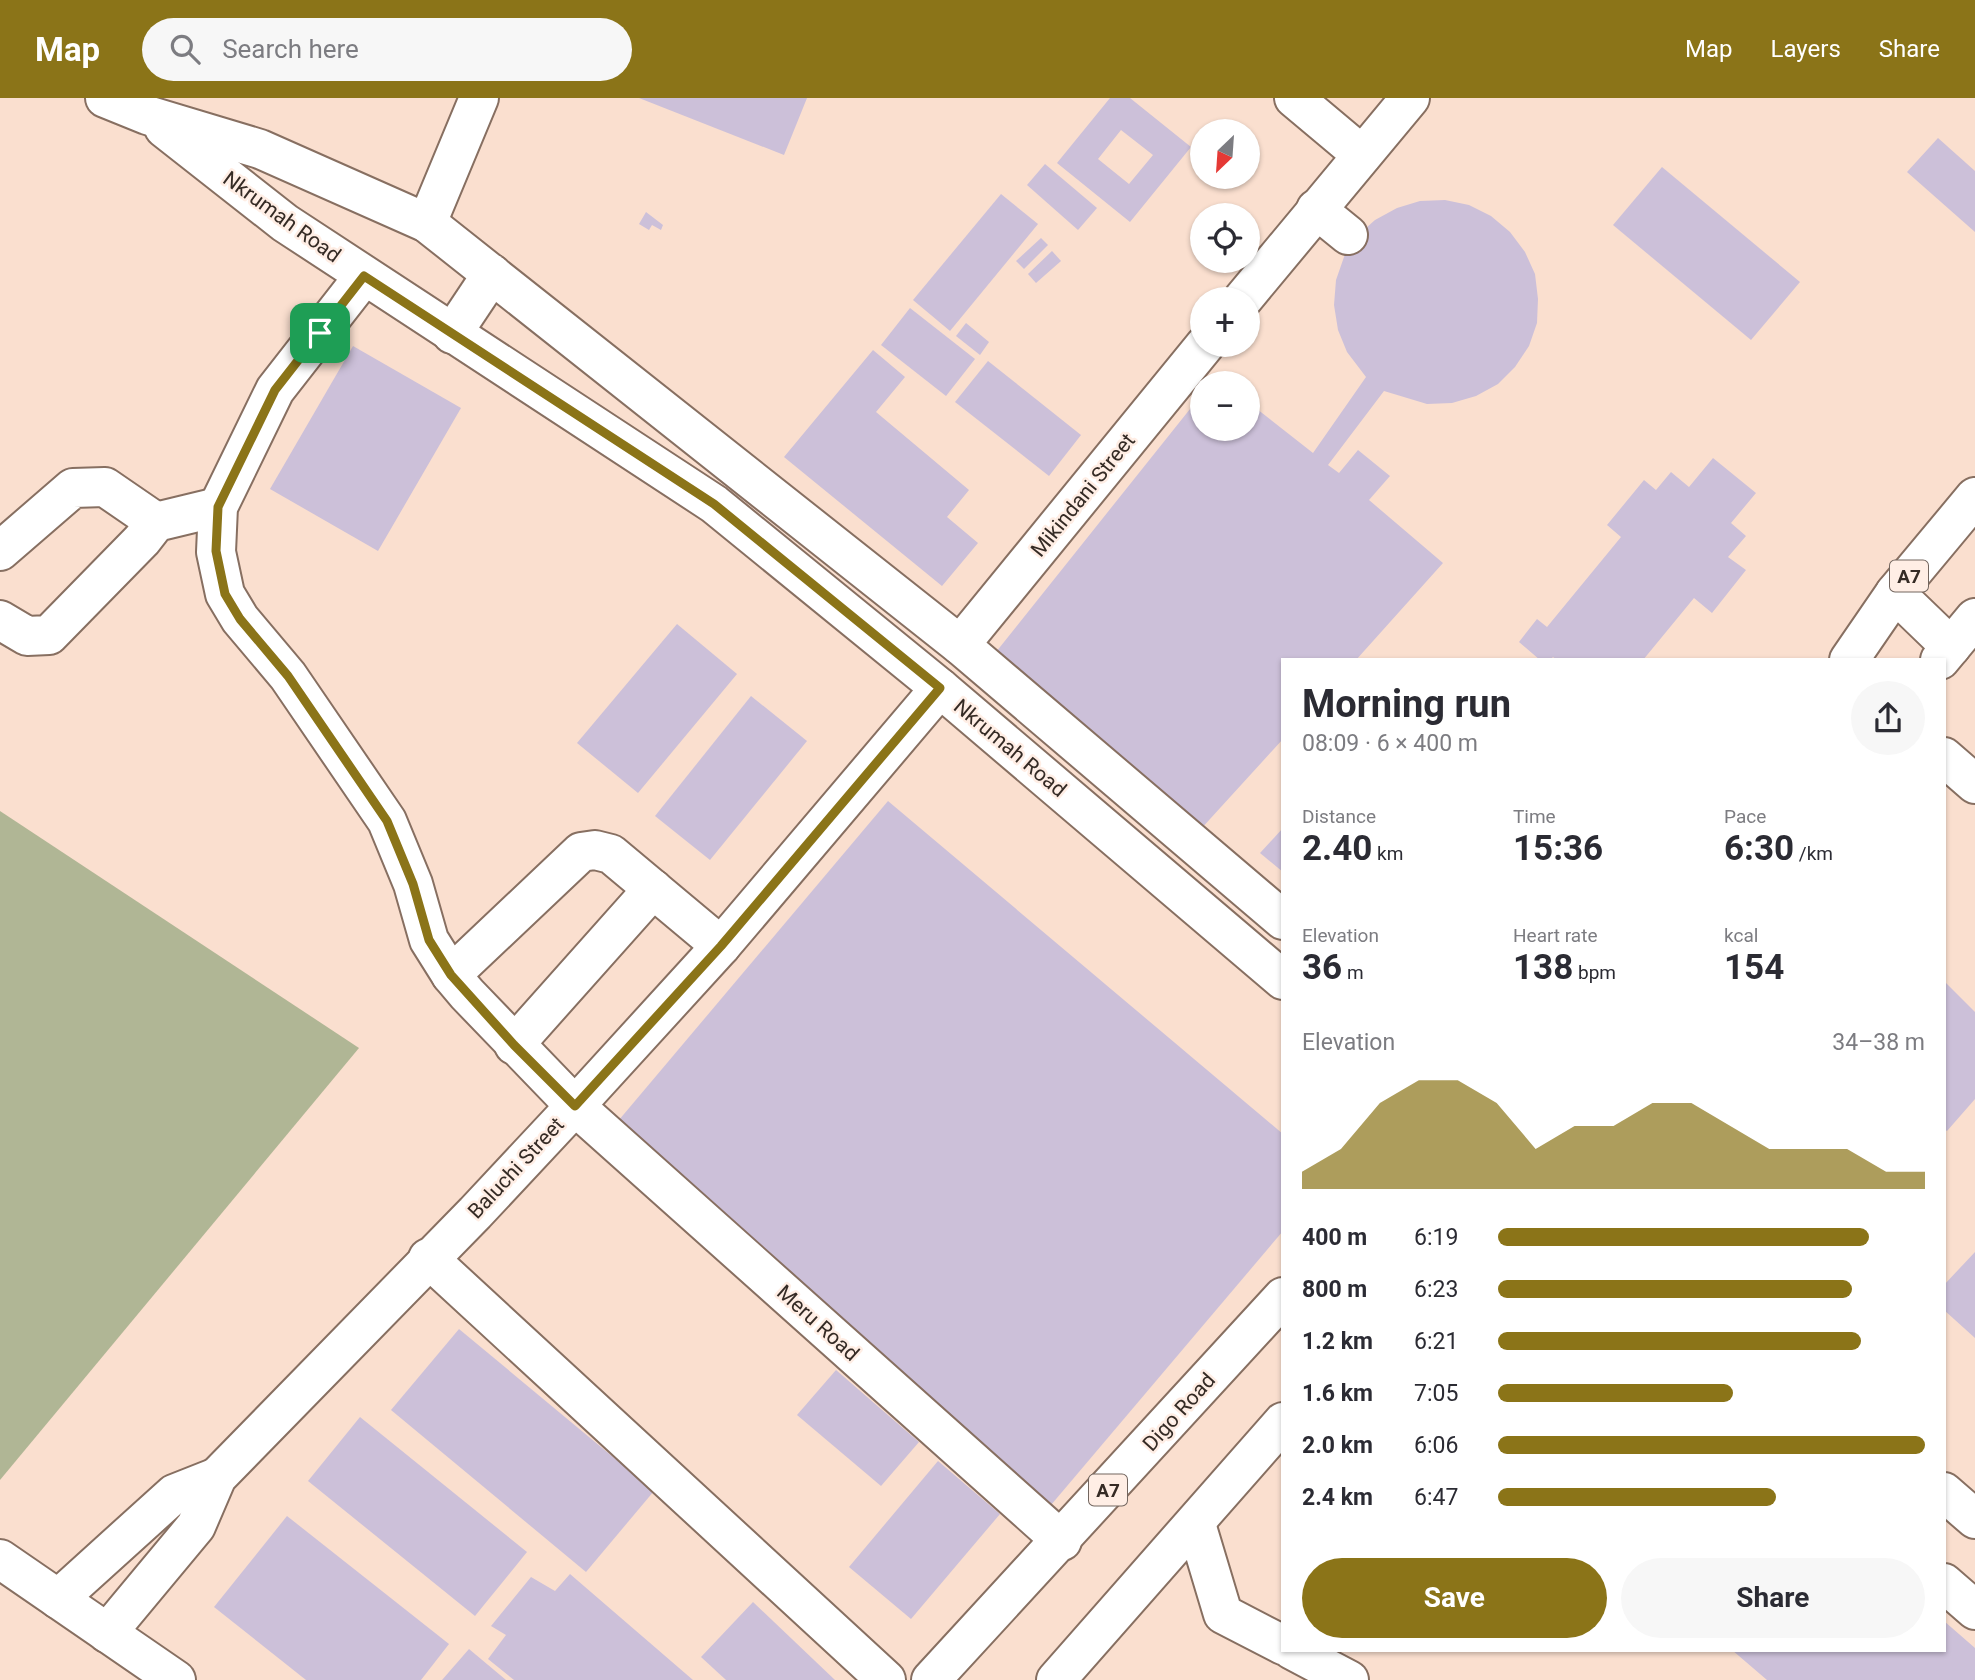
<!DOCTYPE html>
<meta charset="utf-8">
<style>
:root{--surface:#fff;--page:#f7f7f7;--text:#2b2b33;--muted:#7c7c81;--accent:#8b7418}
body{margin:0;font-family:Roboto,sans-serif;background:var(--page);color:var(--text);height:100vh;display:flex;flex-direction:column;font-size:26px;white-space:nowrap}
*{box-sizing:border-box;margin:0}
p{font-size:23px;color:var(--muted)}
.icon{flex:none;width:38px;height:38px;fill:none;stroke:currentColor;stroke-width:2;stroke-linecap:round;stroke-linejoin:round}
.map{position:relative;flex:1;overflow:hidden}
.sheet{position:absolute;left:1281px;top:560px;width:665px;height:994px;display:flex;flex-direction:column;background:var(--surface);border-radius:0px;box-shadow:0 2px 5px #0004}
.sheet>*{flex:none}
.needle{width:46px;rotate:205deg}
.controls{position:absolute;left:1190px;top:21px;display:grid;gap:14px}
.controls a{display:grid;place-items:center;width:70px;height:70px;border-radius:50%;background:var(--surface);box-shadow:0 2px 5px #0004;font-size:35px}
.pin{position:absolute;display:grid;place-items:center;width:60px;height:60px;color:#fff;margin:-30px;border-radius:14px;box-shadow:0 4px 10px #0006}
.round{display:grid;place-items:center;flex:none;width:74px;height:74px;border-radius:37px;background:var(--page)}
.overview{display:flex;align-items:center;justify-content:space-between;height:119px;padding:0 21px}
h1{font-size:38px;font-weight:700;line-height:52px}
.metrics{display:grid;grid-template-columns:repeat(3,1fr);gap:10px;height:119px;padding:7px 21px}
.metrics div{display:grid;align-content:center}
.metrics b{font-size:35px;font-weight:700}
.metrics small{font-size:19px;font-weight:400}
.metrics p{font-size:19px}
.chart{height:196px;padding:14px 21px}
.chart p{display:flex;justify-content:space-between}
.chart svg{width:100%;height:126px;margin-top:7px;fill:var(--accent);opacity:.7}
.primary-button{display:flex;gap:14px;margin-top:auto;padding:14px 21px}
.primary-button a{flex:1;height:80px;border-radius:42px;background:var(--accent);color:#fff;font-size:28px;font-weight:700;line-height:80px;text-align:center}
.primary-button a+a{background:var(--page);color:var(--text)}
ul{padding:0 21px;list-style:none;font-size:23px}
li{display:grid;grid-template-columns:112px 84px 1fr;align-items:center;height:52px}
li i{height:18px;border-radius:9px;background:var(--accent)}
header{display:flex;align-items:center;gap:42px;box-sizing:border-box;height:98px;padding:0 35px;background:var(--accent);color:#fff}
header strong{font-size:33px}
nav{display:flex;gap:38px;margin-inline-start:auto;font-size:24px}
.search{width:490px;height:63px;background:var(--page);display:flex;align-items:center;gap:18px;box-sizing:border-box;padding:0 24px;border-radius:38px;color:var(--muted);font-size:26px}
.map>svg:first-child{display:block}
.green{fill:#b0b695}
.building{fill:#ccc0d9;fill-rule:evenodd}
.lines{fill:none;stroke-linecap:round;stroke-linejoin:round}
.minor-casing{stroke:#876f61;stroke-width:42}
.major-casing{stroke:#876f61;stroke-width:42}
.highway-casing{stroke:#876f61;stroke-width:42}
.minor{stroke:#fff;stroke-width:38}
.major{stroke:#fff;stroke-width:38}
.highway{stroke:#fff;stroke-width:38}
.route-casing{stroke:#fff;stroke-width:14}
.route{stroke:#8b7418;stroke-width:9}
.labels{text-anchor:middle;stroke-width:5;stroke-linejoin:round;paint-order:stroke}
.shield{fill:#ffeee5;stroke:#72665f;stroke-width:2}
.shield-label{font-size:19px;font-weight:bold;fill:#352b25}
.street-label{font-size:21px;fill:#352b25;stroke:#ffeee5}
</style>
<header>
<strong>Map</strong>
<div class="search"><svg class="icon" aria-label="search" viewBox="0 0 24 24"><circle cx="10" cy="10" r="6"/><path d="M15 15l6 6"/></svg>Search here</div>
<nav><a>Map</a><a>Layers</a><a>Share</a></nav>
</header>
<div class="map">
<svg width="1975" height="1582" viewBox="0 0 1975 1582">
<rect width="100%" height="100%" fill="#fadfcf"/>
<path class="green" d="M 0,713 L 359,950 L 0,1382 Z"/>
<g class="building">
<path d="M 639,0 L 807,0 L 784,57 Z"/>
<path d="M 1110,0 L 1130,0 L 1191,49 L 1130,124 L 1057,65 ZM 1121,32 L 1153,57 L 1129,86 L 1098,61 Z"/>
<path d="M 1938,40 L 1975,73 L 1975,134 L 1907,74 Z"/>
<path d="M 1045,66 L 1097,110 L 1078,132 L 1027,87 Z"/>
<path d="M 1662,69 L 1800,184 L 1751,242 L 1613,127 Z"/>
<path d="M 1001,96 L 1038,126 L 950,233 L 913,202 Z"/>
<path d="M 1445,102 L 1469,107 L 1491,118 L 1510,134 L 1525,154 L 1535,176 L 1538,201 L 1537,225 L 1529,248 L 1515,269 L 1498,286 L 1476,298 L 1452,305 L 1427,306 L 1384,293 L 1328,367 L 1339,375 L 1358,352 L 1390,378 L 1369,402 L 1443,465 L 1356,562 L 1283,562 L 1283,641 L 1200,732 L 988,564 L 1202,296 L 1202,331 L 1248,331 L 1248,304 L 1313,355 L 1366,279 L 1347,254 L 1338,232 L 1334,207 L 1336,182 L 1344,159 L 1357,138 L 1375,122 L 1397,110 L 1420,103 Z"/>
<path d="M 646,114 L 663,127 L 661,132 L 652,127 L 649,132 L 639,126 Z"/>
<path d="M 1041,140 L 1048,147 L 1024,171 L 1016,163 Z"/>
<path d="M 1052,153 L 1061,163 L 1036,185 L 1028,176 Z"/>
<path d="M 910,210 L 975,261 L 946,298 L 881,247 Z"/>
<path d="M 966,225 L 989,244 L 980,257 L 956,238 Z"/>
<path d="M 353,248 L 461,310 L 378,453 L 270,391 Z"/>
<path d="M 873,252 L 905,279 L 876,314 L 969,392 L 947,419 L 978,445 L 942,488 L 784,359 Z"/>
<path d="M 988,263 L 1081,337 L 1049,378 L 955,304 Z"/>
<path d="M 1713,360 L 1756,395 L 1731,425 L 1746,438 L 1728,459 L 1746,472 L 1712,515 L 1694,500 L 1643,562 L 1557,562 L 1553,559 L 1550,562 L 1540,562 L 1519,544 L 1537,521 L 1547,529 L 1621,439 L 1607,427 L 1644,382 L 1656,392 L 1671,374 L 1689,389 Z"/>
<path d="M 677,526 L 737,576 L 638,695 L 577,645 Z"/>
<path d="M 751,598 L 807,643 L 710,762 L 655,718 Z"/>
<path d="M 888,703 L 1283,1036 L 1283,1133 L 1051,1407 L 608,1035 Z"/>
<path d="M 1283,730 L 1283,774 L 1260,755 Z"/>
<path d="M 1944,883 L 1975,914 L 1975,1001 L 1947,1033 L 1944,1031 Z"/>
<path d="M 1975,1154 L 1975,1240 L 1944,1212 L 1944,1187 Z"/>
<path d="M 459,1231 L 654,1393 L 586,1474 L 391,1312 Z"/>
<path d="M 836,1272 L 919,1344 L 881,1388 L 797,1317 Z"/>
<path d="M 360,1319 L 527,1454 L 475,1518 L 308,1383 Z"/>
<path d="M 938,1363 L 1000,1416 L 911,1521 L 849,1469 Z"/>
<path d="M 287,1418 L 449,1546 L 421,1582 L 306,1582 L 214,1509 Z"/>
<path d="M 570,1476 L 693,1582 L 514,1582 L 488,1561 L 506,1537 L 491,1528 L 531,1479 L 555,1493 Z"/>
<path d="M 753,1504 L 835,1582 L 726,1582 L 701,1559 Z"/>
<path d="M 1944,1523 L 1975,1550 L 1975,1582 L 1767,1582 L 1732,1552 L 1944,1552 Z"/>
<path d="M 469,1551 L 506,1582 L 442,1582 Z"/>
</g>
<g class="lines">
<g class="minor-casing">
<g id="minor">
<path d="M 105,0 L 147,17 L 260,51 L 427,125 L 960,547 L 1283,822"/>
<path d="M 1294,0 L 1362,57"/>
<path d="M 164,30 L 285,125 L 714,406 L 940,590 L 1283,882"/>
<path d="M 1316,111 L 1348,137"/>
<path d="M 427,125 L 479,0"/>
<path d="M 364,178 L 275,292 L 218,409 L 216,454 L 225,496 L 240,521 L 288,578 L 387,723 L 413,786 L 429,842 L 451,877 L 467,896 L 575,1008 L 1062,1443"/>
<path d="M 1243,201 L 1410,0"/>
<path d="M 452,236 L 492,176"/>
<path d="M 0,453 L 73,390 L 105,389 L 156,424"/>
<path d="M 0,522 L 27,538 L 49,537 L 142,442 L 156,424 L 218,409"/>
<path d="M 960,547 L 1205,247"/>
<path d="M 1944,659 L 1975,686"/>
<path d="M 451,877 L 581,754 L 595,752 L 611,756 L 721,848"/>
<path d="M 514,947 L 653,791"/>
<path d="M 428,1160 L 886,1582"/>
<path d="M 1196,1426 L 1223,1516 L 1283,1547"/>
<path d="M 0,1461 L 176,1582"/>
<path d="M 58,1501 L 174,1396 L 217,1379"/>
<path d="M 107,1535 L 196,1428 L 217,1379 L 475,1115 L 575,1008 L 721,848 L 940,590"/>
<path d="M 1292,1552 L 1349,1582"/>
</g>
</g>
<g class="major-casing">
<g id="major">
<path d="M 1944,1394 L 1975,1421"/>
<path d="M 1944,1485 L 1975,1512"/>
</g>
</g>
<g class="highway-casing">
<g id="highway">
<path d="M 1895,495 L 1951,549"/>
<path d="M 1849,562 L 1895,495 L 1975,399"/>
<path d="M 1940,562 L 1975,520"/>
<path d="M 931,1582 L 1283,1199"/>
<path d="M 1056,1582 L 1283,1324"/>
</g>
</g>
<use href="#minor" class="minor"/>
<use href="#major" class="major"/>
<use href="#highway" class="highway"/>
</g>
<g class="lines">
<g class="route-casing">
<path id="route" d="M 364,178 L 714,406 L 940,590 L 721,848 L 575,1008 L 514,947 L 451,877 L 429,842 L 413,786 L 387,723 L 288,578 L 240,521 L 225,496 L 216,453 L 218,409 L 275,292 Z"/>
</g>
<use href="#route" class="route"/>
</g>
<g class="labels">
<g class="shield">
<rect x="1890" y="462.5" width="38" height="31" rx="5"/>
<rect x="1089" y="1376.5" width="38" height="31" rx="5"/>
</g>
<g class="shield-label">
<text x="1909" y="485">A7</text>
<text x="1108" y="1399">A7</text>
</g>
<g class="street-label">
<text transform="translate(282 119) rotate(36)" y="7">Nkrumah Road</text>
<text transform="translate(1083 397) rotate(-51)" y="7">Mikindani Street</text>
<text transform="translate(1010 650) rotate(40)" y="7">Nkrumah Road</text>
<text transform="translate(516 1070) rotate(-47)" y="7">Baluchi Street</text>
<text transform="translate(818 1225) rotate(42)" y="7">Meru Road</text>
<text transform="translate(1179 1314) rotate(-48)" y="7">Digo Road</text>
</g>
</g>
</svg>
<div class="controls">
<a><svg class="needle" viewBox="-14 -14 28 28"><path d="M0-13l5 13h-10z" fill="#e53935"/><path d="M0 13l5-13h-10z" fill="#7c7c81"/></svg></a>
<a><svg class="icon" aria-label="locate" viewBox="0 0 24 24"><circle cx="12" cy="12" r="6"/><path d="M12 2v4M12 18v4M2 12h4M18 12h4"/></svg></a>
<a>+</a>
<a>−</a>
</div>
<div class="pin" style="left:320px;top:235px;background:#1e9e55"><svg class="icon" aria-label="arrive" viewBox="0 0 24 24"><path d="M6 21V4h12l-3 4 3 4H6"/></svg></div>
<section class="sheet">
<div class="overview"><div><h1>Morning run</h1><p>08:09 · 6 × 400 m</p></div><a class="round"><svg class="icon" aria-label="share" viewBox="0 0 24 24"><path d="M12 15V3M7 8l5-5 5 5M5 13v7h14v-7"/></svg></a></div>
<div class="metrics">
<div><p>Distance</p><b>2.40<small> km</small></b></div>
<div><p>Time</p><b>15:36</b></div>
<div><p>Pace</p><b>6:30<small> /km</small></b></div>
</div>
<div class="metrics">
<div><p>Elevation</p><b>36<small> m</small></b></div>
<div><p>Heart rate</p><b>138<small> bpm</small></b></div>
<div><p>kcal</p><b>154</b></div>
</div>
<div class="chart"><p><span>Elevation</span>34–38 m</p>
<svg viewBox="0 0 160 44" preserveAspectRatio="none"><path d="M0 44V38L10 30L20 14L30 6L40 6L50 14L60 30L70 22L80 22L90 14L100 14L110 22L120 30L130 30L140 30L150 38L160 38V44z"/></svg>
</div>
<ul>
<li><b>400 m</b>6:19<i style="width:87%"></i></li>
<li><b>800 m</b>6:23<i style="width:83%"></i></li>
<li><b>1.2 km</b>6:21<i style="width:85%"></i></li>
<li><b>1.6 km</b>7:05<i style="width:55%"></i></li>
<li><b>2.0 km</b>6:06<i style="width:100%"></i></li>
<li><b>2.4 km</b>6:47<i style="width:65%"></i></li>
</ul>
<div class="primary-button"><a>Save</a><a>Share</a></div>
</section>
</div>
